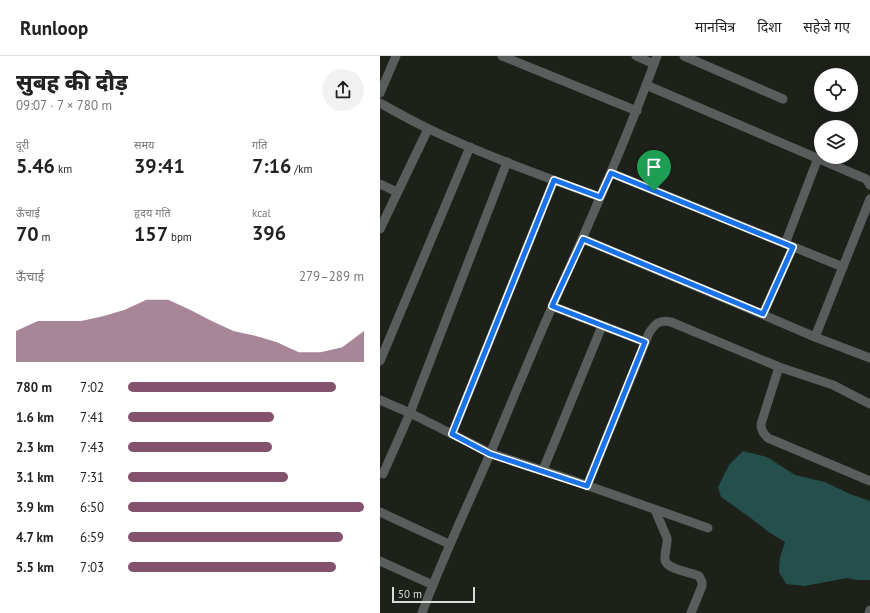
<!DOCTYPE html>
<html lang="hi">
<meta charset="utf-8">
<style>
:root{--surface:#fff;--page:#f2f2f2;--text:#222;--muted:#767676;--line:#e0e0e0;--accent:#83536d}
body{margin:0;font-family:"PT Sans","Noto Sans Devanagari",sans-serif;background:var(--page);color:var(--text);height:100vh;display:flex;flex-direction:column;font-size:15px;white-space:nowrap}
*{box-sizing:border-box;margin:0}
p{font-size:13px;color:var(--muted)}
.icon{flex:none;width:22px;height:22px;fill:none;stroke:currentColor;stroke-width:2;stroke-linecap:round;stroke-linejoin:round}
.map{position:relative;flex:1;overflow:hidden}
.details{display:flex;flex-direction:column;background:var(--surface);width:380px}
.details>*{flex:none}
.tools{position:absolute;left:434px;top:12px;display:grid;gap:8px}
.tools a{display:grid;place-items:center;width:44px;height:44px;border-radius:50%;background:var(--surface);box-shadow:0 4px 16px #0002;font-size:20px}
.scale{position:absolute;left:12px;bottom:10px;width:83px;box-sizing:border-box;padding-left:4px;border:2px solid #dadcd8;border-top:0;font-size:11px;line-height:14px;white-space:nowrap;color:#dadcd8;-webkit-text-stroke:3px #1d211a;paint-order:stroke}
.pin{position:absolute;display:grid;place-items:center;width:34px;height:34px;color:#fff;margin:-41px -17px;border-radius:50% 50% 50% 0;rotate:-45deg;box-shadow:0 0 4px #0007}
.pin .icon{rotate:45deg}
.round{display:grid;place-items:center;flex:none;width:42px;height:42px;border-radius:21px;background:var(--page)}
.head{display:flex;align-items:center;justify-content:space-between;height:68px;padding:0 16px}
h1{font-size:22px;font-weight:800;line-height:30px}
.figures{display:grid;grid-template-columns:repeat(3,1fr);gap:6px;height:68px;padding:4px 16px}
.figures div{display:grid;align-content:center}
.figures b{font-size:20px;font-weight:800}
.figures small{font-size:11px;font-weight:400}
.figures p{font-size:11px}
.chart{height:112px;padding:8px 16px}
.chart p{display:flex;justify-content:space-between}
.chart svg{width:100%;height:72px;margin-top:4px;fill:var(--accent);opacity:.7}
ul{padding:0 16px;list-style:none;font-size:13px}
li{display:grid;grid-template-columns:64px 48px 1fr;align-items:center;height:30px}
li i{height:10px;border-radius:5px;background:var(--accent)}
header{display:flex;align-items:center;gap:24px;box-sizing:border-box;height:56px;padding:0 20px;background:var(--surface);border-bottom:1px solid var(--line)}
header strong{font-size:19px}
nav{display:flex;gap:22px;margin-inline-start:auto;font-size:14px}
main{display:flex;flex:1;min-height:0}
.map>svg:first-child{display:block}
.water{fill:#254f4a}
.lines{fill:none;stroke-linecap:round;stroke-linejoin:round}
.minor{stroke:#595d5b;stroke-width:9}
.route-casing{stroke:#fff;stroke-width:8}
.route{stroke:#1a73e8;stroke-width:5}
</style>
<header>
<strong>Runloop</strong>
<nav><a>मानचित्र</a><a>दिशा</a><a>सहेजे गए</a></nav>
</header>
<main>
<section class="details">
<div class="head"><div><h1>सुबह की दौड़</h1><p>09:07 · 7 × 780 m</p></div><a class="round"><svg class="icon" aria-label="share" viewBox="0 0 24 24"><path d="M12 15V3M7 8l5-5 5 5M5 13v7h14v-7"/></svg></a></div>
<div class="figures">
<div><p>दूरी</p><b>5.46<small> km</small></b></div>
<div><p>समय</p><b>39:41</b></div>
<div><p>गति</p><b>7:16<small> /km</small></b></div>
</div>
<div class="figures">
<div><p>ऊँचाई</p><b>70<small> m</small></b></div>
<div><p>हृदय गति</p><b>157<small> bpm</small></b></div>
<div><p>kcal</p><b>396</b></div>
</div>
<div class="chart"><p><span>ऊँचाई</span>279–289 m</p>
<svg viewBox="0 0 160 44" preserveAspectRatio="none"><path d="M0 44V25L10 19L20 19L30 19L40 16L50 12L60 6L70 6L80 12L90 19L100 25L110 28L120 32L130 38L140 38L150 35L160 25V44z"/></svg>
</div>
<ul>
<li><b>780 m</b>7:02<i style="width:88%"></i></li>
<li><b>1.6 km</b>7:41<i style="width:62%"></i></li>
<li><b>2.3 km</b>7:43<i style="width:61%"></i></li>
<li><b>3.1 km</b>7:31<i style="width:68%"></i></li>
<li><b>3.9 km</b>6:50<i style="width:100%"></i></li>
<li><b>4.7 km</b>6:59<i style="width:91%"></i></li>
<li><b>5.5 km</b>7:03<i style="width:88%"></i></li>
</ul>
</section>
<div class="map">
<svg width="490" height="557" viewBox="0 0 490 557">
<rect width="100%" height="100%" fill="#1d211a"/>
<path class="water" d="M 363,395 L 387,401 L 415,419 L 445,426 L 470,438 L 490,445 L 490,524 L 477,524 L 467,522 L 425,530 L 406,528 L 399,516 L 400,501 L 405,486 L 390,477 L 372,463 L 341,441 L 338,431 L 349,409 Z"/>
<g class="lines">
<g class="minor">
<path d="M 122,0 L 257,55"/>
<path d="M 256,0 L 274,8"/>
<path d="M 304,0 L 403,43"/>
<path d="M 266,29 L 486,123 L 490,129"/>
<path d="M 0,37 L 16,0"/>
<path d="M 0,47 C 16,56 32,65 49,73 C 104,99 162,120 220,141"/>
<path d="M 231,117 L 463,211"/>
<path d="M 0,128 L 17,136"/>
<path d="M 0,173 L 48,73"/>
<path d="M 203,183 L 351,245 L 435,281 L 490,302"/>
<path d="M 405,188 L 438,102"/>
<path d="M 172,250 L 265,286"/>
<path d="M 383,258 L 413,191"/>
<path d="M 435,281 L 490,143"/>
<path d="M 0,305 L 90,91"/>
<path d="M 399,311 L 381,368 C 381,374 383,377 388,382 L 490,425"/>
<path d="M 0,344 L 30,357 L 110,397 L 186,422 L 328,472"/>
<path d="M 72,378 L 174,124"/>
<path d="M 163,414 L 222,270"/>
<path d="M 3,418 L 30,357 L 127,106"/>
<path d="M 207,430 L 269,277 C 275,268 279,263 291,266 L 399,311 L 453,329 L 490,348"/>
<path d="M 275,454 L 287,482 C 288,489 284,497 285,504 C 287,514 311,516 319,520 L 322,526 L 322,530 L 311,557"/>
<path d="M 0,456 L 69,488"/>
<path d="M 0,505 L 53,529"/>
<path d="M 42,557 C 62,503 87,451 110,398 C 131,348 151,298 173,249 C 209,167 246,85 277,0"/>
<path d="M 489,557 L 490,554"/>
</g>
</g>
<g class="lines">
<g class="route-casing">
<path id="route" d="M 231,117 L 413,191 L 383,258 L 203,183 L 172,250 L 265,286 L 207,430 L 110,398 L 72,378 L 174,124 L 220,141 Z"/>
</g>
<use href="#route" class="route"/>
</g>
</svg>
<div class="tools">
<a><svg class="icon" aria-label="locate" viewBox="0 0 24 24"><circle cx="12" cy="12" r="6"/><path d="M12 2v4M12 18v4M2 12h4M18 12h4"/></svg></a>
<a><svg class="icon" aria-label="layers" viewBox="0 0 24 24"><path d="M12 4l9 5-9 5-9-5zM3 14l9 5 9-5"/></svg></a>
</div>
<div class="scale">50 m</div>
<div class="pin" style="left:274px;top:135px;background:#1e9e55"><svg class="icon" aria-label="arrive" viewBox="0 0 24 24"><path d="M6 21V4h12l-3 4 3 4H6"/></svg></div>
</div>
</main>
